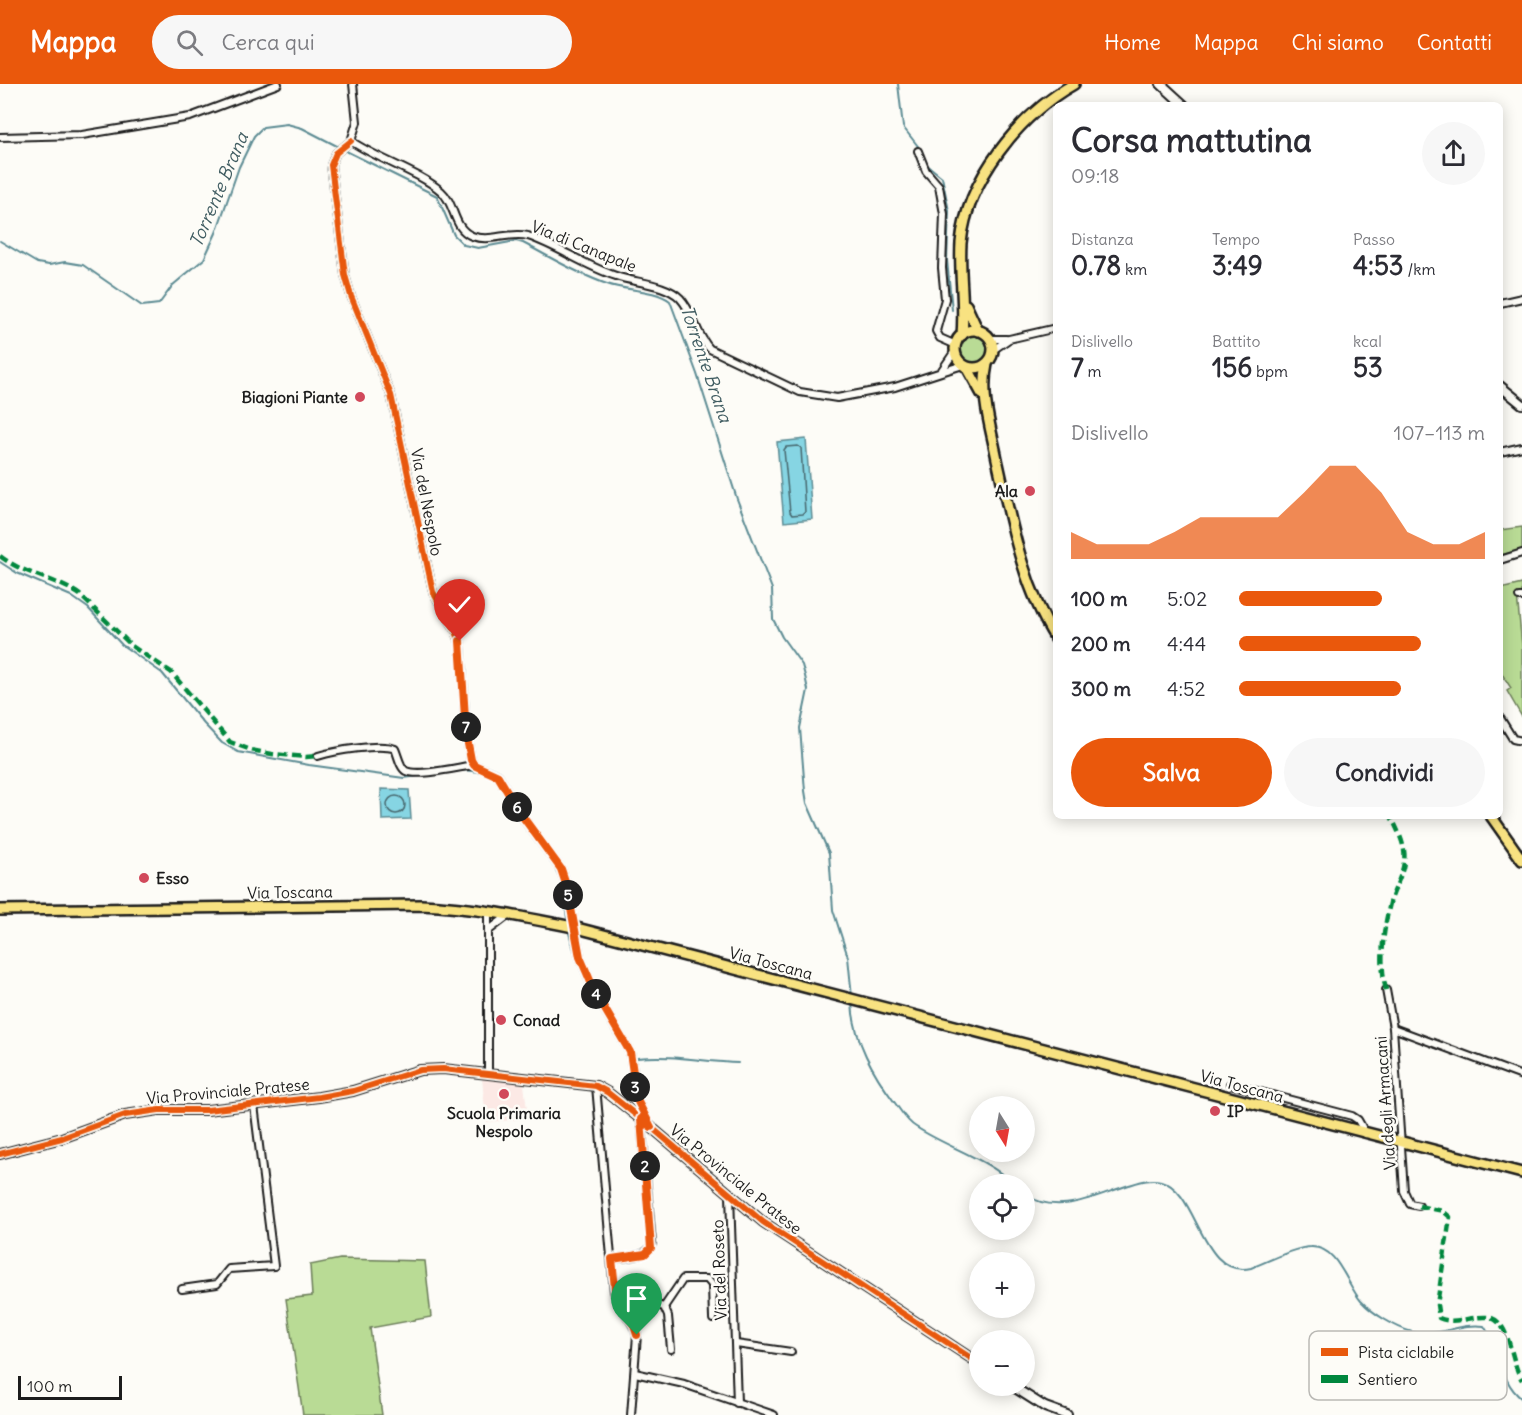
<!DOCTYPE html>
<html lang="it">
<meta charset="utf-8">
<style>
:root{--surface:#fff;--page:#f7f7f7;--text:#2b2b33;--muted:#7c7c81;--accent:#ea580c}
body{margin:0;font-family:Delius,sans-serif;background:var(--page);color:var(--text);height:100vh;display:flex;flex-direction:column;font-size:22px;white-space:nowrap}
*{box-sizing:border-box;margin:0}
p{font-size:20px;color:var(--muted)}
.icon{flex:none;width:33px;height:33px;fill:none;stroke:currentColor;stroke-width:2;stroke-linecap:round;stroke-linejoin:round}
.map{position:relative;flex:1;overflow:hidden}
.sheet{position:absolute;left:1053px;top:18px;width:450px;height:717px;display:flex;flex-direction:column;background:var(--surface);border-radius:9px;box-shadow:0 3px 15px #0003}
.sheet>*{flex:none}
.needle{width:39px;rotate:169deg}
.controls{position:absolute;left:969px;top:1012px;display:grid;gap:12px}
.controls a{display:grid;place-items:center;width:66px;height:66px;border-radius:50%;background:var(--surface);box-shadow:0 3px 15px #0003;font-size:30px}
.scale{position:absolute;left:18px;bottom:15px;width:104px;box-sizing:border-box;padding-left:6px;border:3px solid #1c1c1c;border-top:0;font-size:16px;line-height:21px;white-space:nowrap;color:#1c1c1c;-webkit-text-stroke:4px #fdfcf7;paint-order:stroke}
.pin{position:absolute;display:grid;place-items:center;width:51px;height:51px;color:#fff;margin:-62px -26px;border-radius:50% 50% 50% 0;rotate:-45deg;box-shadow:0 0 6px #0007}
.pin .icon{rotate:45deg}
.km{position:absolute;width:30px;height:30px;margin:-15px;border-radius:50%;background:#222;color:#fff;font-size:16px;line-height:30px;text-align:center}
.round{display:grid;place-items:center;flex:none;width:63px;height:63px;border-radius:32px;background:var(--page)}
.overview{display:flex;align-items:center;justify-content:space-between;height:102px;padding:0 18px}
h1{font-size:33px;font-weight:800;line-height:45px}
.figures{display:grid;grid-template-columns:repeat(3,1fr);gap:9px;height:102px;padding:6px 18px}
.figures div{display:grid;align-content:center}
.figures b{font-size:26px;font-weight:800}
.figures small{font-size:16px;font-weight:400}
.figures p{font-size:16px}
.chart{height:168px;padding:12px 18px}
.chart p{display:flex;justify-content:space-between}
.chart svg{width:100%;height:108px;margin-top:6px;fill:var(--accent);opacity:.7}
.button{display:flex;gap:12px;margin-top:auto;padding:12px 18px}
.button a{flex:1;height:69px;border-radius:36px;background:var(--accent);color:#fff;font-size:24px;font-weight:800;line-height:69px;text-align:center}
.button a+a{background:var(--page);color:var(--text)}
ul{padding:0 18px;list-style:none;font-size:20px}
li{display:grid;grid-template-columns:96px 72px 1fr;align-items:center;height:45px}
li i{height:15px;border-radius:8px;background:var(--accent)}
header{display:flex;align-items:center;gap:36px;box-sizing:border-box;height:84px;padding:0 30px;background:var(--accent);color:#fff}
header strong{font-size:28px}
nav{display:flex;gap:33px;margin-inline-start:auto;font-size:21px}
.search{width:420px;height:54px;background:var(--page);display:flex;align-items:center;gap:15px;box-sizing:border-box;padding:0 21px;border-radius:33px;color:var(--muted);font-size:22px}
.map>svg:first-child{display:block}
.built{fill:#fce9e5}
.green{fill:#b9db95;stroke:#6a7c58;stroke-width:1.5}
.water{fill:#86d5e3;stroke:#5c8b93;stroke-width:1.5}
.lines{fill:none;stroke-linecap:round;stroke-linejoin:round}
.shore{stroke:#46666c;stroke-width:1.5}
.stream{stroke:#5c8b93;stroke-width:2}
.minor-casing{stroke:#1c1c1c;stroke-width:10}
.tertiary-casing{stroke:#1c1c1c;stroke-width:12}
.primary-casing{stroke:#1c1c1c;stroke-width:14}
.minor{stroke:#fdfcf7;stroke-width:6}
.tertiary{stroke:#fdfcf7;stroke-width:8}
.primary{stroke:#f8e281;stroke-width:9}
.quiet{stroke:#00873e;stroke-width:4.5;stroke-dasharray:9 4.5;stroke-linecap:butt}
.cycleway-casing{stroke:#fdfcf7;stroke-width:10}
.cycleway{stroke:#e8590c;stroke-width:6}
.route-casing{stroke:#fff;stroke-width:12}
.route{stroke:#ea580c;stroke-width:8}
.poi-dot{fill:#d1495b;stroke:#fdfcf7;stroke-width:2}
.labels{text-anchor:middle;stroke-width:5;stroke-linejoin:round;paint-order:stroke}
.street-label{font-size:16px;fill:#1c1c1c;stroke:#fdfcf7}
.poi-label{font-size:16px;font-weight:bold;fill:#1c1c1c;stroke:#fdfcf7;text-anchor:start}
.water-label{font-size:18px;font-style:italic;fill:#415d62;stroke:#fdfcf7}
.key{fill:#fdfcf7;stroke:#bab9b5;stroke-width:1.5}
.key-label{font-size:16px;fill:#1c1c1c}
</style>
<header>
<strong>Mappa</strong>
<div class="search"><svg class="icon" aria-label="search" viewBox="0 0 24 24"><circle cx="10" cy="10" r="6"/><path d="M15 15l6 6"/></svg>Cerca qui</div>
<nav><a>Home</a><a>Mappa</a><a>Chi siamo</a><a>Contatti</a></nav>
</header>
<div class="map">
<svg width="1522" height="1331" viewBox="0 0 1522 1331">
<rect width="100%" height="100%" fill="#fdfcf7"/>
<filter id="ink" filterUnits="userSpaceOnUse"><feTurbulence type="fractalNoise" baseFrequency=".0167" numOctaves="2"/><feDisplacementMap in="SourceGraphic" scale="12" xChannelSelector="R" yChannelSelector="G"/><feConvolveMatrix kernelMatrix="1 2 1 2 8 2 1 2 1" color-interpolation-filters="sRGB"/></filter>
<g filter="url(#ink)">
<path class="built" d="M 482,994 L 524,1000 L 528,1035 L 486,1038 Z"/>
<g class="green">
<circle cx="974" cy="265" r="14"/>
<path d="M 1522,443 L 1522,466 L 1500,471 L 1500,446 Z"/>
<path d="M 1522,500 L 1522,510 L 1517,511 L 1522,562 L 1522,633 L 1507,607 L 1511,604 L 1500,587 L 1500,505 Z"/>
<path d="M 340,1175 L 425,1177 L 431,1233 L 370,1244 L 382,1331 L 303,1331 L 286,1215 L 312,1212 L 310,1181 Z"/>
</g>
<g class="water">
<path d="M 806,355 L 812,435 L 784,438 L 777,358 Z"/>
<path d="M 381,705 L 409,706 L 411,735 L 382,736 Z"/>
</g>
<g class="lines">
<g class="shore">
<path d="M 798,362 L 801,364 L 805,428 L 803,430 L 792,431 L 790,428 L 784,366 L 786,363 Z"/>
<circle cx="396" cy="721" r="9"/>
</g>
<g class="stream">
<path d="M 898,0 L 903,43 L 921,66"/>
<path d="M 344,66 L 437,112 L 454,151 L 464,161 L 478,164 L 516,157 L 523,159 C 550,173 577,190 607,200 C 626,207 654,205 670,217 L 697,290 L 737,415 L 772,505 L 773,535 L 782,553 L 802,581 L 805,592 L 808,606 L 800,644 L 805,707 L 807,719 L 829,769 L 833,826 L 848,873 L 852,913"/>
<path d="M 926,80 L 942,93 L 949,127 L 947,176 L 952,226"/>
<path d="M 0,157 L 37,179 L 49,181 L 65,178 L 83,181 L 142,222 L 159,220 L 173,201 L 204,175 L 216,149 L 239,83 L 254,52 L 263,43 L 287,40 L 302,44 L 339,63"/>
<path d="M 0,478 L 17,489 L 71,512 L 88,524 L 122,561 L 162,589 L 204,640 L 222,659 L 238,668 L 309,681 L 404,694 L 464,686 L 487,689"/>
<path d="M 492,691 L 501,703"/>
<path d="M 518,732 L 555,784 L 562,798 L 567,834"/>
<path d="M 569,849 C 582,897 601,927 626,969"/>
<path d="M 852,919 C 854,957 873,989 895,1019 C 901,1027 907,1038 916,1043 C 948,1064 987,1074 1015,1101"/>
<path d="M 637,974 C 671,970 704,978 738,979"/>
<path d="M 1024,1110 C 1058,1133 1094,1112 1129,1101 C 1139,1098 1150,1094 1161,1097 C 1199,1107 1200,1195 1251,1184 C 1267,1178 1295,1163 1311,1163 C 1338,1162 1346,1200 1361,1217 C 1373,1230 1395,1243 1412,1248 C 1436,1255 1460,1238 1484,1242 C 1500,1265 1499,1297 1522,1315"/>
</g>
<g class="minor-casing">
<g id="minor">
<path d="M 0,53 L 82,51 L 190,33 L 278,0"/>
<path d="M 351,57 L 336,69 L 331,81 L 345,191 L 351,212 L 391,311 L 433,508 L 456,547 L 461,561 L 466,649 L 471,676 L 474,681 L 498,691 L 520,730 L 561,785 L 567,803 L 580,873 L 596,911 L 630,968 L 637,1016 L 649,1040"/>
<path d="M 351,57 C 377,75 419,88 441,107 C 456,120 452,144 472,152 C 490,159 509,147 528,152 C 558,162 585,182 616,192 C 635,199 665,199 680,214 C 694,229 696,251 710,265 L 800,308 L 837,314 L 895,303 L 963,281"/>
<path d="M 351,57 L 357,38 L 353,0"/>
<path d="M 918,67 L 926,87 L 939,102 L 944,130 L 942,184 L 945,215 L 936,247 L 940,254 L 956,261"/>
<path d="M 1500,219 L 1522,214"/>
<path d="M 990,255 L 1006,255"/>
<path d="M 993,266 L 1009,255 L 1056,244"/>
<path d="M 942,286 L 955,267"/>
<path d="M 1500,368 L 1522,363"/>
<path d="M 1500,476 L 1522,469"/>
<path d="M 1519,513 L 1522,513"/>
<path d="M 1500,634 L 1513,655 L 1522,657"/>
<path d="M 318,672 C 334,667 380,659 395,665 C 398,671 400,684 406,687 C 419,693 459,683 474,681"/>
<path d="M 488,827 L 488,990"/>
<path d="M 488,847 L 509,831"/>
<path d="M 1386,906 L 1393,944 L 1404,1107 L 1410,1120 L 1419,1122"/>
<path d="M 1393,944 L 1522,992"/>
<path d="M 1230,1000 L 1352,1032 L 1358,1036 L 1366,1050"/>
<path d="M 596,1002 L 614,1207 C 618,1224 633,1234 637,1251 L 631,1331"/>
<path d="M 730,1111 L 737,1319"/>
<path d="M 612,1175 C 624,1173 648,1174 652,1160 L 641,1035"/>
<path d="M 182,1205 L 217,1200 L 229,1185 L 274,1182 L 254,1021"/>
<path d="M 664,1223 L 683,1195 L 707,1195 L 712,1201 L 713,1235"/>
<path d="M 624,1227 C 637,1220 650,1218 664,1223 L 668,1232 L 671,1265"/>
<path d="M 736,1260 L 791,1268"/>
<path d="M 635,1289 L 684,1300 L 774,1331"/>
</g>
</g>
<g class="tertiary-casing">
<g id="tertiary">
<path d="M 1161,0 L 1184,21"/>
<path d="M 1500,302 L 1522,320"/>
<path d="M 0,1070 L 62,1054 L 125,1031 L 159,1026 L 207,1026 L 319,1013 L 353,1007 L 420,986 L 443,985 L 596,1002 L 607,1008 L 651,1043 L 763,1138 L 980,1280"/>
<path d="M 1012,1302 L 1045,1323 L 1067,1331"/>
</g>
</g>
<g class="primary-casing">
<g id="primary">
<path d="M 966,221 L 978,247"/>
<circle cx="974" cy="265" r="19"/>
<path d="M 962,251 C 965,220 959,190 961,159 C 967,96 1019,31 1074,0"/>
<path d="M 987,280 C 980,312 991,344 997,375 C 1011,437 1022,501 1056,555"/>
<path d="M 967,283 L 982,310"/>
<path d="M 1491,732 L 1522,776"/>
<path d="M 0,826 L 421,821 C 473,823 523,833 573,843 L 1522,1089"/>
</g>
</g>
<use href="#minor" class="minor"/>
<use href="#tertiary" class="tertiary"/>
<use href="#primary" class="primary"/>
<g class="quiet">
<path d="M 0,472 C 24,491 56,494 80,511 L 133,563 L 171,588 L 230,658 L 251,666 L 272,670 L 306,673 L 318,672"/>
<path d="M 1386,906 C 1379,877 1383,848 1390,819 C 1395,801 1407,785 1404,766 C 1402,754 1396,743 1391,732"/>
<path d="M 1419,1122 L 1443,1127 L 1450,1133 L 1437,1221 L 1439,1234 C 1453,1241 1472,1232 1487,1233 C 1511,1235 1510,1278 1522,1296"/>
</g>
<g class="cycleway-casing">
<g id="cycleway">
<path d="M 351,57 L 336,69 L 331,81 L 345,191 L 351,212 L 391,311 L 433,508 L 456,547 L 461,561 L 466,649 L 471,676 L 474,681 L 498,691 L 520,730 L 561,785 L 567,803 L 580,873 L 596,911 L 630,968 L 636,1014 L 648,1038"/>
<path d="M 0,1070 L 62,1054 L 125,1031 L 159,1026 L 207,1026 L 319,1013 L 353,1007 L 420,986 L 443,985 L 596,1002 L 607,1008 L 651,1043 L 763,1138 L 980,1280"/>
</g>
</g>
<use href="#cycleway" class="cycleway"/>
</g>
</g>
<g class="lines" filter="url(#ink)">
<g class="route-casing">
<path id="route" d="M 460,557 L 466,649 L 471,676 L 474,681 L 498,692 L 520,729 L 561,785 L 567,803 L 580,873 L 596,910 L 630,968 L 637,1016 L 651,1043 L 641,1035 L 651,1164 L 645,1170 L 612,1175 L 616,1214 L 634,1241 L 637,1251"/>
</g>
<use href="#route" class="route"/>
</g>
<g class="poi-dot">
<circle cx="360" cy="313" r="6"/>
<circle cx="1030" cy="407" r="6"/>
<circle cx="144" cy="794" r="6"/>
<circle cx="501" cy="936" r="6"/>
<circle cx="504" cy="1010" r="6"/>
<circle cx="1215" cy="1027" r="6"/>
</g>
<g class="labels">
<g class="street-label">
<text transform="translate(584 162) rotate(22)" y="6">Via di Canapale</text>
<text transform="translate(427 418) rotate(79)" y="6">Via del Nespolo</text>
<text transform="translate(290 808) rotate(-1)" y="6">Via Toscana</text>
<text transform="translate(771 879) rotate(15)" y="6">Via Toscana</text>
<text transform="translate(1242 1002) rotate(15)" y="6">Via Toscana</text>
<text transform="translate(228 1007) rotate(-5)" y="6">Via Provinciale Pratese</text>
<text transform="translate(1385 1019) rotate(-94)" y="6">Via degli Armacani</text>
<text transform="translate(736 1095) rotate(39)" y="6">Via Provinciale Pratese</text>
<text transform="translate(719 1186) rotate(-92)" y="6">Via del Roseto</text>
</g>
<g class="poi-label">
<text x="348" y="319" text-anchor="end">Biagioni Piante</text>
<text x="1018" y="413" text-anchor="end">Ala</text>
<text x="156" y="800">Esso</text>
<text x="513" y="942">Conad</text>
<text x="1227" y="1033">IP</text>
<text x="504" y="1035" text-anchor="middle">Scuola Primaria<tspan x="504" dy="18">Nespolo</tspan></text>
</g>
<g class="water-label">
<text transform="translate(219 106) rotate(-67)" y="6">Torrente Brana</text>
<text transform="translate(706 280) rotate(71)" y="6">Torrente Brana</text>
</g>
</g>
<rect x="1309" y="1247" width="198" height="69" rx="9" class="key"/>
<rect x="1321" y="1264" width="27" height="8" fill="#e8590c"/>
<rect x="1321" y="1291" width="27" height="8" fill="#00873e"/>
<g class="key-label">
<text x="1358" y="1274">Pista ciclabile</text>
<text x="1358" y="1301">Sentiero</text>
</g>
</svg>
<div class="controls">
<a><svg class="needle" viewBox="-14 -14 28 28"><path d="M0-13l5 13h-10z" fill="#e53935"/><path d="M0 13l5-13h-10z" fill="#7c7c81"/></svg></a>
<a><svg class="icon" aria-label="locate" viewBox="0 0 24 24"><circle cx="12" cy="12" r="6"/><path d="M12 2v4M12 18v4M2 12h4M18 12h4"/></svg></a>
<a>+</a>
<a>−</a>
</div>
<div class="scale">100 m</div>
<div class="pin" style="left:637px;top:1251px;background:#1e9e55"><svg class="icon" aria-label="arrive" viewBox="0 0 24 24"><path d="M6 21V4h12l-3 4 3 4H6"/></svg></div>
<div class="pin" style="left:460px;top:557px;background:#d93025"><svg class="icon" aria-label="check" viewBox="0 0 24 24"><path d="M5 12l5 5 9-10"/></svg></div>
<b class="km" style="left:645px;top:1082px">2</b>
<b class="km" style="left:635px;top:1003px">3</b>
<b class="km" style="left:596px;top:910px">4</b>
<b class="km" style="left:568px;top:811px">5</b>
<b class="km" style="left:517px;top:723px">6</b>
<b class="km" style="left:466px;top:643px">7</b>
<section class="sheet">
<div class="overview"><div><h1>Corsa mattutina</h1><p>09:18</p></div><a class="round"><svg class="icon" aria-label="share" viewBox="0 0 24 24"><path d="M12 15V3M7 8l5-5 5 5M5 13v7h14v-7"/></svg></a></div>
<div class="figures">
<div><p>Distanza</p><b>0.78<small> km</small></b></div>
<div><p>Tempo</p><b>3:49</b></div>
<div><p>Passo</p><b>4:53<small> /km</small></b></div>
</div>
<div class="figures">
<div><p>Dislivello</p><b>7<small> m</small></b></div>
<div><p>Battito</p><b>156<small> bpm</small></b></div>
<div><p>kcal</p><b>53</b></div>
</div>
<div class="chart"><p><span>Dislivello</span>107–113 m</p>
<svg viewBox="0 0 160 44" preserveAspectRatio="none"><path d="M0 44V33L10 38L20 38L30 38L40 33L50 27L60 27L70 27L80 27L90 17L100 6L110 6L120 17L130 33L140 38L150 38L160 33V44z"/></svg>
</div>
<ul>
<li><b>100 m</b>5:02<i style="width:58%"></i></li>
<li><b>200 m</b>4:44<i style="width:74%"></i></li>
<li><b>300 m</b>4:52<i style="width:66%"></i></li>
</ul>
<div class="button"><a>Salva</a><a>Condividi</a></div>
</section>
</div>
